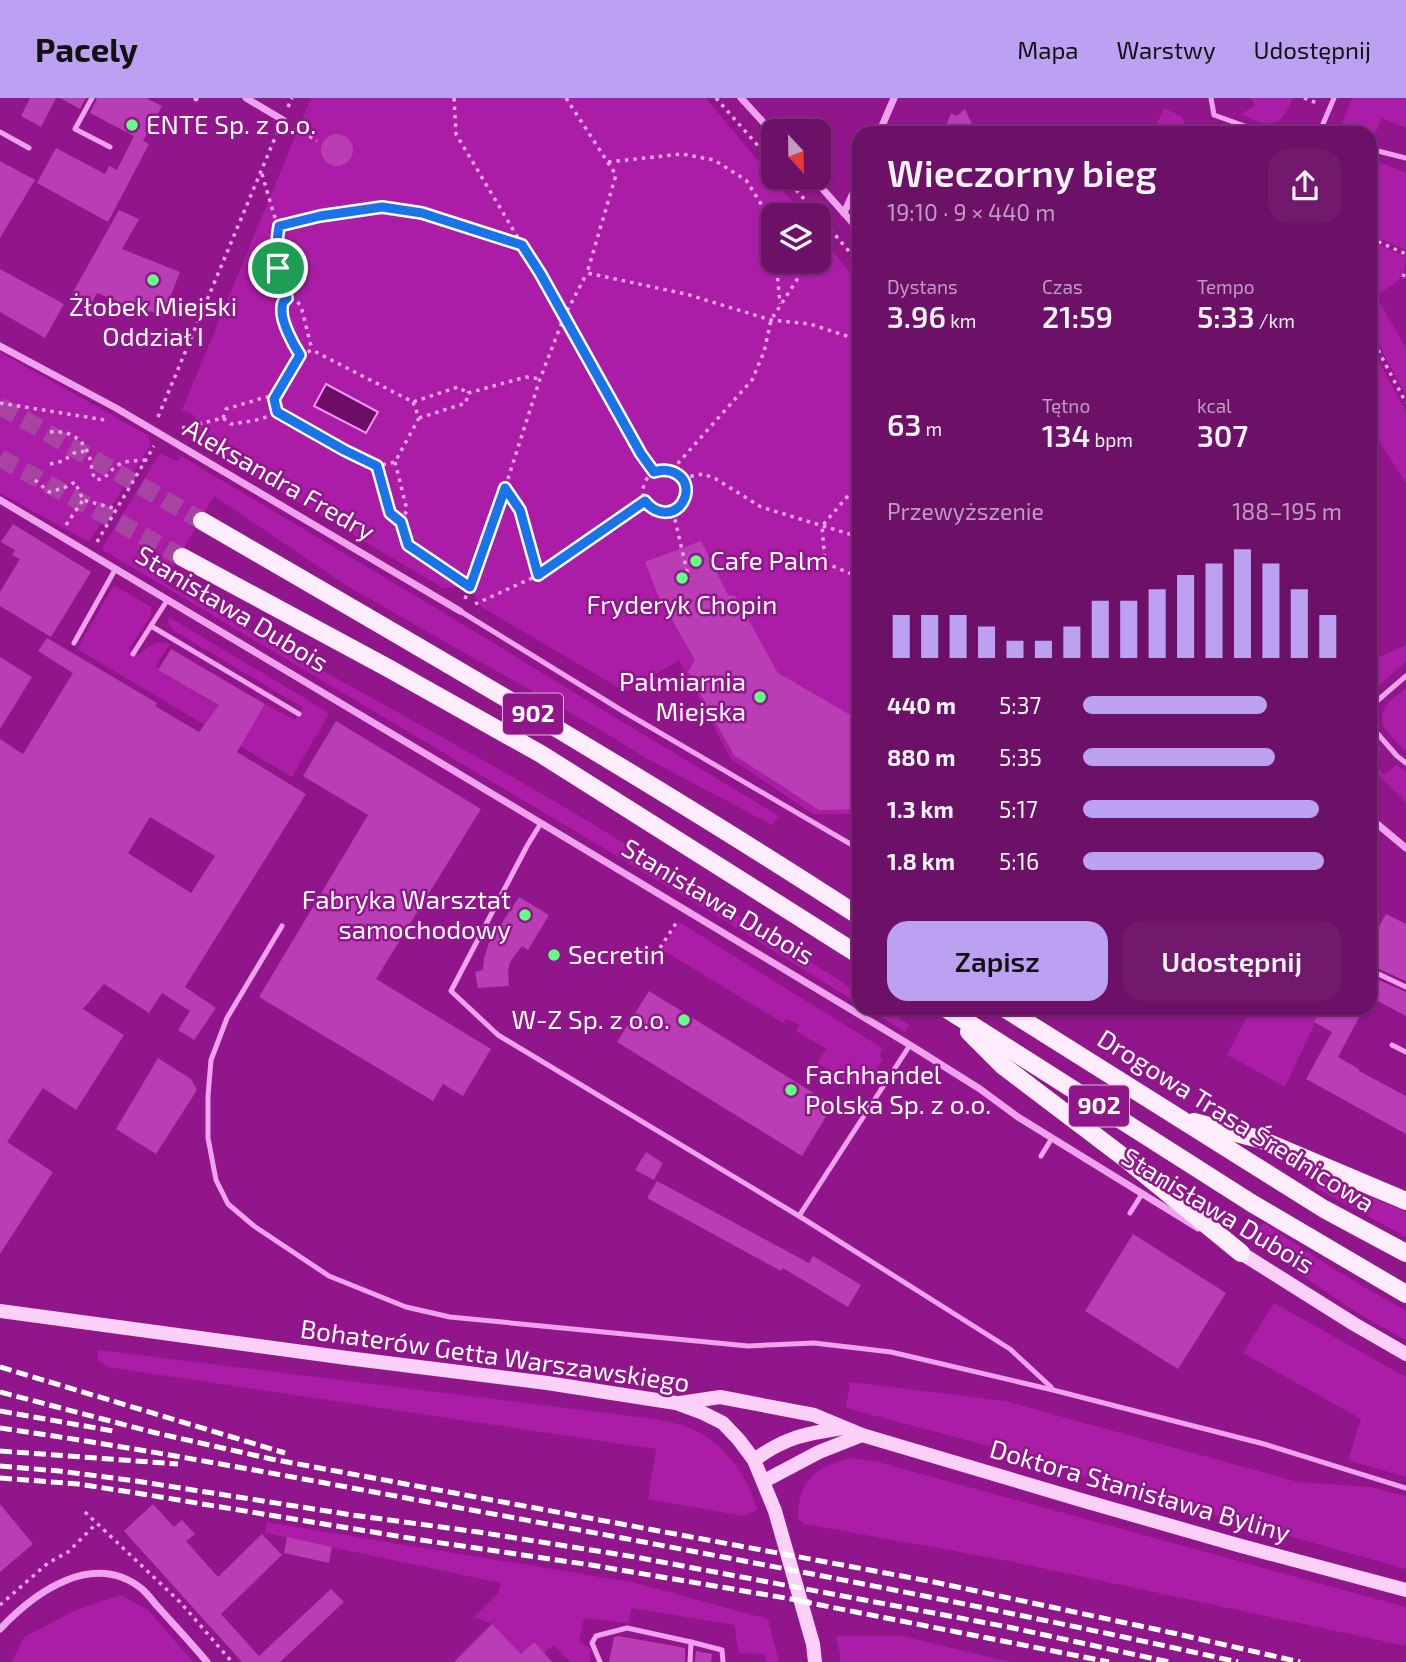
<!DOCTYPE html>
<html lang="pl">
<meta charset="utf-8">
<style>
:root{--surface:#6d1068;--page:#72196e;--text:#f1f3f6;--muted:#bf9dc0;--line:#7f307c;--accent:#bca0f2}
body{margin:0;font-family:"Exo 2",sans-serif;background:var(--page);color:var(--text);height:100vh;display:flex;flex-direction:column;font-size:26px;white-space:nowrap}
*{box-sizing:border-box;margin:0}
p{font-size:23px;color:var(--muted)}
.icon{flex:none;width:38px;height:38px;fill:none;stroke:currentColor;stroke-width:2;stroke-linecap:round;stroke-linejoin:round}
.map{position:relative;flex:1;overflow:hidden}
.panel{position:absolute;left:852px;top:28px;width:525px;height:889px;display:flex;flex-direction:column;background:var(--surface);border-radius:21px;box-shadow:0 2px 5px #0004,0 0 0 2px var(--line)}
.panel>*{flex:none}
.needle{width:46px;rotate:158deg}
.controls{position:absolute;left:761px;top:21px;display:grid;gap:14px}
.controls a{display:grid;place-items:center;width:70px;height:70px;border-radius:14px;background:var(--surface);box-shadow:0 2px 5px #0004,0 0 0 2px var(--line);font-size:35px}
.pin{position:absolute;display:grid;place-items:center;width:60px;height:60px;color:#fff;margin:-30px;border:4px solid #fff;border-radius:50%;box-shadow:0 2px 7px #0007}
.round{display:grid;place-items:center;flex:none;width:74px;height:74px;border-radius:21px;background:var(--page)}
.head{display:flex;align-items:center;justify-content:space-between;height:119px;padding:0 35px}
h1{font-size:38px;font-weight:600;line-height:52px}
.stats{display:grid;grid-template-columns:repeat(3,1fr);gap:10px;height:119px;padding:7px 35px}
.stats div{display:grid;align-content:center}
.stats b{font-size:30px;font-weight:600}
.stats small{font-size:19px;font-weight:400}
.stats p{font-size:19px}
.chart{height:196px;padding:14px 35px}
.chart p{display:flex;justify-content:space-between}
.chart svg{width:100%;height:126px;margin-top:7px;stroke:var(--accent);stroke-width:6}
.primary-button{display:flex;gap:14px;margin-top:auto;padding:14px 35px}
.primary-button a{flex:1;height:80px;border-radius:21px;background:var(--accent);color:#111;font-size:28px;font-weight:600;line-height:80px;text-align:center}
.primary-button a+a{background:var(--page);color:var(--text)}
ul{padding:0 35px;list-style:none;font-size:23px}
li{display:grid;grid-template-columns:112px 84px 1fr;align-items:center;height:52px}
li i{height:18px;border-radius:9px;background:var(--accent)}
header{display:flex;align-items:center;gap:42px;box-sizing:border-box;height:98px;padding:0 35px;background:var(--accent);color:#111}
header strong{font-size:33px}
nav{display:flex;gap:38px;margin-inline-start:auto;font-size:24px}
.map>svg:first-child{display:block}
.green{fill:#ab1da6}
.water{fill:#6e0d68;stroke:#f494f2;stroke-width:2}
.building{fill:#b93db5;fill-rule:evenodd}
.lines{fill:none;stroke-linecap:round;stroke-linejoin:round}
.primary-tunnel{stroke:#a744a2;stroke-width:18;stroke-dasharray:18 9;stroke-linecap:butt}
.path{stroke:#f1a2ee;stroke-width:3.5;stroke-dasharray:3.5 5;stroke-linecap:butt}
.service{stroke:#f1a2ee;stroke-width:5}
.minor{stroke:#f1a2ee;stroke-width:7}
.secondary{stroke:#fcd0f9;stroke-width:14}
.primary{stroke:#ffecfd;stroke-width:18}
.rail{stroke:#fff;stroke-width:5;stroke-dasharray:12 5;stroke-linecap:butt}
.route-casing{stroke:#fff;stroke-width:14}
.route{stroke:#1a73e8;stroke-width:9}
.poi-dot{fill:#62ff80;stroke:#91158b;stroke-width:2.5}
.labels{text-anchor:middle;stroke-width:5;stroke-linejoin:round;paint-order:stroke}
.shield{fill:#91158b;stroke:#deb9dc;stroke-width:2}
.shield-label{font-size:24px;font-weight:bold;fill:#fff}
.poi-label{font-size:26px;fill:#fff;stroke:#91158b;text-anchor:start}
.street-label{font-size:26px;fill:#fff;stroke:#91158b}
</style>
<header>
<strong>Pacely</strong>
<nav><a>Mapa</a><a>Warstwy</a><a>Udostępnij</a></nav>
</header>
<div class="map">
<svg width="1406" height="1564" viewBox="0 0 1406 1564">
<rect width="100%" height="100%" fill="#91158b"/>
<g class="green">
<path d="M 311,0 L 706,0 L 803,117 L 774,117 L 774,163 L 819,163 L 819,137 L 859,185 L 859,716 L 813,716 L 731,661 L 679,562 L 626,594 L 481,509 C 472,488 463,488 443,490 L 194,343 L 198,335 L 195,318 L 182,312 Z"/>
<path d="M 1251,0 L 1293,0 C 1279,32 1270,30 1241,16 L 1255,8 Z"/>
<path d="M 1352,0 L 1406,0 L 1406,30 L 1382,20 L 1376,33 L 1370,37 L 1370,35 L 1341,35 L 1340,31 Z"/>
<path d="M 1164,10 L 1181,18 L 1185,26 L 1184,35 L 1153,35 Z"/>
<path d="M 1370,63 L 1387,67 L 1406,75 L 1406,152 L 1380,141 L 1370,144 Z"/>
<path d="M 1379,147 L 1406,159 C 1406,183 1392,186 1376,198 L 1406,250 L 1406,298 L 1370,231 L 1370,150 Z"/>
<path d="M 1370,247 L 1406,313 L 1406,385 L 1370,329 Z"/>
<path d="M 0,254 L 149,338 L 150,348 L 89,444 L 0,395 Z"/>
<path d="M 160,355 L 177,363 L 181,358 L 441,513 L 621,623 L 779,718 L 772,727 L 644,659 L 609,637 L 347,488 L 214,398 L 164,485 C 303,563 444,638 581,719 C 675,775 767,837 859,895 L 859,906 L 734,828 L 103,452 L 103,448 Z"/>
<path d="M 114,487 L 151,509 L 151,517 L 129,551 L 139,557 C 148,548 157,541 170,546 L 156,567 L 159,572 L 252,627 L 265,606 L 295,622 L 303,610 L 173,532 L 168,525 L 169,519 L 308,602 L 329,616 L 292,679 L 77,551 Z"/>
<path d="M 1406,547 L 1406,564 L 1370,595 L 1370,563 Z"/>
<path d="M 1406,590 L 1406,653 C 1393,641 1372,623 1388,605 C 1393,600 1400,595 1406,590 Z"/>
<path d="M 1370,640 L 1375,643 L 1382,652 L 1371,662 L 1384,677 L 1396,667 L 1406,673 L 1406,704 L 1370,669 Z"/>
<path d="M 679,824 L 882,950 L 880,958 L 883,961 C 874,975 872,982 855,987 L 817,965 L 826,951 L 796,933 L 799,927 L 786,921 L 783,925 L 661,851 Z"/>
<path d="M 866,910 L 883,910 L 909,927 L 905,934 Z"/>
<path d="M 1251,910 L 1322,910 L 1285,989 L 1227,957 Z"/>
<path d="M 1322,1078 L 1406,1114 L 1406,1139 L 1316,1090 Z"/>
<path d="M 1264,1125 L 1332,1170 L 1406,1213 L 1406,1242 C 1351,1214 1301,1177 1251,1140 L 1255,1129 Z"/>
<path d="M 1274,1205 L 1406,1279 L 1406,1379 L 1348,1362 L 1361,1321 L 1243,1255 Z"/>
<path d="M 98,1252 L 655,1321 C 666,1324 678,1325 688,1329 C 723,1344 747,1375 757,1412 L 743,1418 L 648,1401 L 656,1351 L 107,1269 L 98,1262 Z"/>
<path d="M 850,1284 L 1005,1303 L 1298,1384 L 1371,1389 L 1406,1398 L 1406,1471 L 1143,1397 L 985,1347 L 846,1310 Z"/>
<path d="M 852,1360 L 878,1364 L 1406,1509 L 1406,1548 L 1009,1463 L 804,1426 L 798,1421 C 798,1382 816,1368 852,1360 Z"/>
<path d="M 267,1424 L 636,1485 L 768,1521 L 779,1564 L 766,1564 L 765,1556 L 739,1555 L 734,1527 L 632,1510 L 628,1525 L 584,1520 L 579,1543 L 591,1551 L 590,1564 L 570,1564 L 554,1547 L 544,1555 L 521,1556 L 492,1526 L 474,1519 L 498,1495 L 501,1485 L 265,1435 Z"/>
<path d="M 121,1497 L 148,1512 L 193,1564 L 12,1564 L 24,1539 L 76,1512 Z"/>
<path d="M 836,1538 L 902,1538 L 1010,1564 L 840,1564 L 840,1556 Z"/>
</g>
<path class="water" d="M 326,286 L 378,314 L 366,335 L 314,308 Z"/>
<g class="building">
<path d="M 30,0 L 56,0 L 41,29 L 21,18 Z"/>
<path d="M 60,0 L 86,0 L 80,11 Z"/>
<path d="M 97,0 L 146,0 L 162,8 L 143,43 L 149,46 L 108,124 L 37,85 L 56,50 L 105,76 L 109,68 L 117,72 L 134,38 L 90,15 Z"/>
<path d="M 965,11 L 976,35 L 943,35 L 951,15 L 957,18 Z"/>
<circle cx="337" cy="52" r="16"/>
<path d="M 0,63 L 35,82 L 0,140 Z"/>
<path d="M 119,112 L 139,121 L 122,151 L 180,174 L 163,218 L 150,213 L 148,216 L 97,195 L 92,204 L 72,196 Z"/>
<path d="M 0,171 L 64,206 L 45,240 L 0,214 Z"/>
<path d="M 13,426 L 91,474 L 51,539 L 0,508 L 0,494 L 20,461 L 12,457 L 15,452 L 1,444 Z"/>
<path d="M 701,443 L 728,497 L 735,498 L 778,575 L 859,622 L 859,711 L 819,712 L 734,657 L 688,574 L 695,562 L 658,497 L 645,464 Z"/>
<path d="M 47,540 L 157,605 L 155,608 L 199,634 L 219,607 L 158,572 L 171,551 L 265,606 L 237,654 L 306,696 L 185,889 L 216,910 L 194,942 L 178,932 L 190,913 L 162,895 L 149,915 L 104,886 L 83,911 L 124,937 L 76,1012 L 43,990 L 7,1044 L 53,1074 L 0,1156 L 0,641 L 23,656 L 73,575 L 38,553 ZM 150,719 L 215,758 L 191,795 L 128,755 Z"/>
<path d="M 0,559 L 32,579 L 0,631 Z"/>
<path d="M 336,623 L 481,711 L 376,881 L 491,951 L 463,998 L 443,986 L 433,1003 L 259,899 L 368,717 L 303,678 Z"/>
<path d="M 519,799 L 549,817 L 528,852 L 522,848 L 510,864 L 508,873 L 509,888 L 478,890 L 475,874 L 483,872 L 484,860 L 489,845 Z"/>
<path d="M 1386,816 L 1406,826 L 1406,883 L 1370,867 L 1370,828 L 1377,832 Z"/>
<path d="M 1370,878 L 1406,894 L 1406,918 L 1370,899 Z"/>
<path d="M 649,893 L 833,1007 L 802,1058 L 617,944 Z"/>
<path d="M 1322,910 L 1364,910 L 1338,959 L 1359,971 L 1359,973 L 1406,998 L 1406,1036 L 1306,981 L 1332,934 L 1314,924 Z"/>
<path d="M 158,960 L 191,981 L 197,992 L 156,1056 L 116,1031 Z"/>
<path d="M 646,1054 L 663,1065 L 654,1082 L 635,1072 Z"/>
<path d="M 657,1083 L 809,1165 L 813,1158 L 861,1187 L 848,1209 L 783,1170 L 781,1173 L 647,1100 Z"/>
<path d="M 1133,1136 L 1226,1195 L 1178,1271 L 1085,1213 Z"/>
<path d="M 0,1406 L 33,1446 L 0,1474 Z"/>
<path d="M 153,1406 L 174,1429 L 182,1422 L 195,1436 L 186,1443 L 218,1479 L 262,1436 L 282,1457 L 221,1516 L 259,1558 L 331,1491 L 344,1504 L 280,1564 L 242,1564 L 124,1433 Z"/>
<path d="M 287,1439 L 332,1449 L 329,1465 L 284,1455 Z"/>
<path d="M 492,1526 L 521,1556 L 534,1544 L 552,1564 L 454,1564 Z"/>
<path d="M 619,1538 L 685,1550 L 685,1564 L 609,1564 L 614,1539 Z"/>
<path d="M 696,1553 L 712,1556 L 711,1564 L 695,1564 Z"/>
</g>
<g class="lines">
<g class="primary-tunnel">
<path d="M 0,308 L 202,423"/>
<path d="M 0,360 L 182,459"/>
</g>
<g class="path">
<path d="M 454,0 L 456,36 L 539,175 L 641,356 L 654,374"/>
<path d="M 566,0 L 616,77 L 587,175 L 686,196 L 771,222 L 810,226 L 859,242"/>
<path d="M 716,0 L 774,66"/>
<path d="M 1304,0 L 1319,6"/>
<path d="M 288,9 L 292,0"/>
<path d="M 295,29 L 317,43"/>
<path d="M 608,64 L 682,56 L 714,62 L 746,82 L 763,109 L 774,142"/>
<path d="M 262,76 L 274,117 L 279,128 L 321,118 L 382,109 L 422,115 L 522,147"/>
<path d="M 785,79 L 818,117"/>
<path d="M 819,118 L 859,165"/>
<path d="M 279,128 C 274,156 279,173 287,200 L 296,202 L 301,208 L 312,252"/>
<path d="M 819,147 L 830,131"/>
<path d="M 1370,147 L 1379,144 L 1406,156"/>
<path d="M 776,163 L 780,206"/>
<path d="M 1403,179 L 1406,172"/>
<path d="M 287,200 C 283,204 282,205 282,211 C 281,224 293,246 300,257"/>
<path d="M 1370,237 L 1406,305"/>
<path d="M 413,304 L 419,320 L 395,364 L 377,368 L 344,352 L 277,314 L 274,301 L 300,257 L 312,252 L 413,304 L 458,289 L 468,295"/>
<path d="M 0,305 L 105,322"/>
<path d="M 158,319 L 277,35"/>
<path d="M 223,320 L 226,311 L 266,299 L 274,301"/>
<path d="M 419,320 L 466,305 L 468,295 L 526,279 L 540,281"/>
<path d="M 182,330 L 223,320 L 231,326 C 247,324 263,322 277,314"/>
<path d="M 50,334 C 72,332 86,342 91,365 C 92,372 92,376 96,382 C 106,381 108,375 115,369 C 124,362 135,363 145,362"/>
<path d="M 395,364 L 407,412 L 401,424 L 408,447 L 470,489"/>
<path d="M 50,366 L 63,363 L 74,355 L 86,353"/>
<path d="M 377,368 L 390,415 L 401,424"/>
<circle cx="664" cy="393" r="21"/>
<path d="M 672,372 L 752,282 L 764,254 L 771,222 L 809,163"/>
<path d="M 682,380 L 703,376 L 716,381 L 761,409 L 859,439"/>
<path d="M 35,382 L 49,394 L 64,390 L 75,384 L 83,402 L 117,411"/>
<path d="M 859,385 L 822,428 L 825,465 L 859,479"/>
<path d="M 505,390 L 520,412 L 539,477"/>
<path d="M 673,413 L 689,482"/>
<path d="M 66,427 L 83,402"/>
<path d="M 97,444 L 154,348"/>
<path d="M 465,501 L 505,390 L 540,281 L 564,219 L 587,175"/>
<path d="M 475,506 L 539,477 L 645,403"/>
<path d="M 660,850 L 678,822"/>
<path d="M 85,1414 L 180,1504 L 232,1564"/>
<path d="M 0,1507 L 48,1465 L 68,1454 L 97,1425"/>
</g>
<g class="service">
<path d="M 92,0 L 75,31 L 110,49"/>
<path d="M 1211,0 L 1214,17 L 1256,32 L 1320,33 L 1324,35"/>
<path d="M 196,1 L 196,0"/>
<path d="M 1320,33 L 1334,0"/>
<path d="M 0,34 L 29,50"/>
<path d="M 1370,51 L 1406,60"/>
<path d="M 460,513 L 626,615 L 859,751"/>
<path d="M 151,528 L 299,616"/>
<path d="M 74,545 L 116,470"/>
<path d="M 133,556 L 168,501"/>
<path d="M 1370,609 L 1406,578"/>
<path d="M 1370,627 L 1397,658 L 1406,665"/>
<path d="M 541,725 L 527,748 L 451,893 L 498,937 L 799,1118 L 1010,1251 L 1051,1289"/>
<path d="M 282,828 L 227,920 L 211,962 L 208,998 L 208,1040 L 216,1082 L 228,1106 L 254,1128 L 329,1178 L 406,1209 L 450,1219 L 748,1248 L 814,1245 L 891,1254 L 1053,1292 L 1264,1346 L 1406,1390"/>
<path d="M 1370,872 L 1406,889"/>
<path d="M 1392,947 L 1406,954"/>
<path d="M 1041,1058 L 1052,1040"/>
<path d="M 1130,1115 L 1142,1096"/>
<path d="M 799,1118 L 910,947"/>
<path d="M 691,1544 L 722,1552 L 723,1564"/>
<path d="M 600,1564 L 592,1545 L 596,1538 L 627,1530 L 691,1544 L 690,1564"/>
</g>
<g class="minor">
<path d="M 246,0 L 283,22"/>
<path d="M 741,0 L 774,36"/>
<path d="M 879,35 L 894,0"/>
<path d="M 812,79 L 859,132"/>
<path d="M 844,115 L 859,82"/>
<path d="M 0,248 L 116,310 L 460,513"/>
<path d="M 0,402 L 451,671 L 910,947 L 980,991 L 1018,1019 L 1198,1130"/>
<path d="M 1370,720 L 1406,750"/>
<path d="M 0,1531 C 35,1494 93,1452 142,1491 C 149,1497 154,1505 160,1511 C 176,1529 192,1546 207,1564"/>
</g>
<g class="secondary">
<path d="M 1241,1155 L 1354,1226 L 1406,1256"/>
<path d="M 0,1213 L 347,1260 L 547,1285 L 676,1305 L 703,1315 L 723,1325 L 739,1342 L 754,1362 L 775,1413 L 813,1546 L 815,1564"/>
<path d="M 680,1305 L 720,1299 L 814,1317 L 862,1337 L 1081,1402 L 1234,1446 L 1406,1492"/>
<path d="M 754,1362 C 786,1339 804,1336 843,1330"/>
<path d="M 764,1383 L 819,1354 L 862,1337"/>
</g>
<g class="primary">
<path d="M 202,423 C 423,551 645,679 859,818"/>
<path d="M 182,459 L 388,570 L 541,656 L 859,857"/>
<path d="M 945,910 L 1253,1106 L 1406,1196"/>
<path d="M 1004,910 L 1324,1111 L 1406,1155"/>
<path d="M 969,934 L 1002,967 L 1126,1061 L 1241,1155"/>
<path d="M 1194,1024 L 1259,1041 L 1406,1103"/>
</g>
<g class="rail">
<path d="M 0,1269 L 285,1355"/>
<path d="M 0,1294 L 152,1334 L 271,1361 L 934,1484 L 1173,1535 L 1300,1564"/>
<path d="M 0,1313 L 113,1333"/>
<path d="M 0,1330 C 167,1354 333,1387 499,1417 C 746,1463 993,1509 1238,1564"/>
<path d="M 0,1353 L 178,1366"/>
<path d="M 0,1368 L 59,1373 L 136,1383 L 352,1417 L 478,1434 L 635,1459 L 1008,1529 L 1169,1564"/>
<path d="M 0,1380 L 78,1386 L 136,1395 L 421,1442 L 591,1467 L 809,1504"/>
<path d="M 800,1503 L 1109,1564"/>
</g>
</g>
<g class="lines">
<g class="route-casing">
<path id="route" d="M 382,109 L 422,115 L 522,147 L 540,175 L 641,356 L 654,374 C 671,368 691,379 685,399 C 678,419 656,418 645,403 L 538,477 L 520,412 L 505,390 L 470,489 L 408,447 L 401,424 L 390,415 L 377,368 L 344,352 L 277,314 L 274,301 L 300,257 C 293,246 281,224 282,211 C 282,205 283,204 287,200 C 279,173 274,156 279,128 L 320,118 Z"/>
</g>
<use href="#route" class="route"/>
</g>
<g class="poi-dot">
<circle cx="132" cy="27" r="7"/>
<circle cx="153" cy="182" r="7"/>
<circle cx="696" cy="463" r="7"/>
<circle cx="682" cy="480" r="7"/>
<circle cx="760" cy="599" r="7"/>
<circle cx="525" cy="817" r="7"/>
<circle cx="554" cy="857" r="7"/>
<circle cx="684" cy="922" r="7"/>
<circle cx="791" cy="992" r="7"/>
</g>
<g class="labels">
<g class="shield">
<rect x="503" y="595.5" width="60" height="41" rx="5"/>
<rect x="1069" y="987.5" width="60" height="41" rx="5"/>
</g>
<g class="shield-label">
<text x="533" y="624">902</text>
<text x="1099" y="1016">902</text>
</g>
<g class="poi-label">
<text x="146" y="36">ENTE Sp. z o.o.</text>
<text x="153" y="218" text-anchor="middle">Żłobek Miejski<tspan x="153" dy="30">Oddział I</tspan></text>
<text x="710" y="472">Cafe Palm</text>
<text x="682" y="516" text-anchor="middle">Fryderyk Chopin</text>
<text x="746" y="593" text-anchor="end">Palmiarnia<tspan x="746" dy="30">Miejska</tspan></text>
<text x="511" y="811" text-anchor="end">Fabryka Warsztat<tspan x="511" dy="30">samochodowy</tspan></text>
<text x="568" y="866">Secretin</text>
<text x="670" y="931" text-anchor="end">W-Z Sp. z o.o.</text>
<text x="805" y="986">Fachhandel<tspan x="805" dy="30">Polska Sp. z o.o.</tspan></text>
</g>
<g class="street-label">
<text transform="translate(279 382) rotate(30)" y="9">Aleksandra Fredry</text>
<text transform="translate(232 511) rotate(31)" y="9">Stanisława Dubois</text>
<text transform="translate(718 804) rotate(31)" y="9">Stanisława Dubois</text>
<text transform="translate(1236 1023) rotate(32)" y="9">Drogowa Trasa Średnicowa</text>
<text transform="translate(1218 1113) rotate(31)" y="9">Stanisława Dubois</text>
<text transform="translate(495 1258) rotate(8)" y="9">Bohaterów Getta Warszawskiego</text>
<text transform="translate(1140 1393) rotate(16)" y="9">Doktora Stanisława Byliny</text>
</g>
</g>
</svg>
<div class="controls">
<a><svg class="needle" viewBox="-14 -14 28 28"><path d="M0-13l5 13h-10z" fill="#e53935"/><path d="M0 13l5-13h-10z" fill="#bf9dc0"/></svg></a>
<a><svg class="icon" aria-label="layers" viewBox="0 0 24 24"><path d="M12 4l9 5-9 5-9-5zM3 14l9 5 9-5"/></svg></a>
</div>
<div class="pin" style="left:278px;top:170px;background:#1e9e55"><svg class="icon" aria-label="arrive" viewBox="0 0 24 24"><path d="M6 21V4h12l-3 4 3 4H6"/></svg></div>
<section class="panel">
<div class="head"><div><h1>Wieczorny bieg</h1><p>19:10 · 9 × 440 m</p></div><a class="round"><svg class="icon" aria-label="share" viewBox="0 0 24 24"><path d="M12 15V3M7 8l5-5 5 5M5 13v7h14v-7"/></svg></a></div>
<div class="stats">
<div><p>Dystans</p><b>3.96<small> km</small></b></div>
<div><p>Czas</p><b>21:59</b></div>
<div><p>Tempo</p><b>5:33<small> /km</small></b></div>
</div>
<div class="stats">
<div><b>63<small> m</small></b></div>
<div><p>Tętno</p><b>134<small> bpm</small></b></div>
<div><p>kcal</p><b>307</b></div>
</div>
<div class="chart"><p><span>Przewyższenie</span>188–195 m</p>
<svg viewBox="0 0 160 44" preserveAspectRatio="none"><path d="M5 44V29M15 44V29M25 44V29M35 44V33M45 44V38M55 44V38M65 44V33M75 44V24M85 44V24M95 44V20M105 44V15M115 44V11M125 44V6M135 44V11M145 44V20M155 44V29"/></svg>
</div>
<ul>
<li><b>440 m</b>5:37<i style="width:71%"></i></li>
<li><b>880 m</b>5:35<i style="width:74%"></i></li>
<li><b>1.3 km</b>5:17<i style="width:91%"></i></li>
<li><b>1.8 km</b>5:16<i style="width:93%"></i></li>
</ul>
<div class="primary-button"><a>Zapisz</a><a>Udostępnij</a></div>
</section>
</div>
